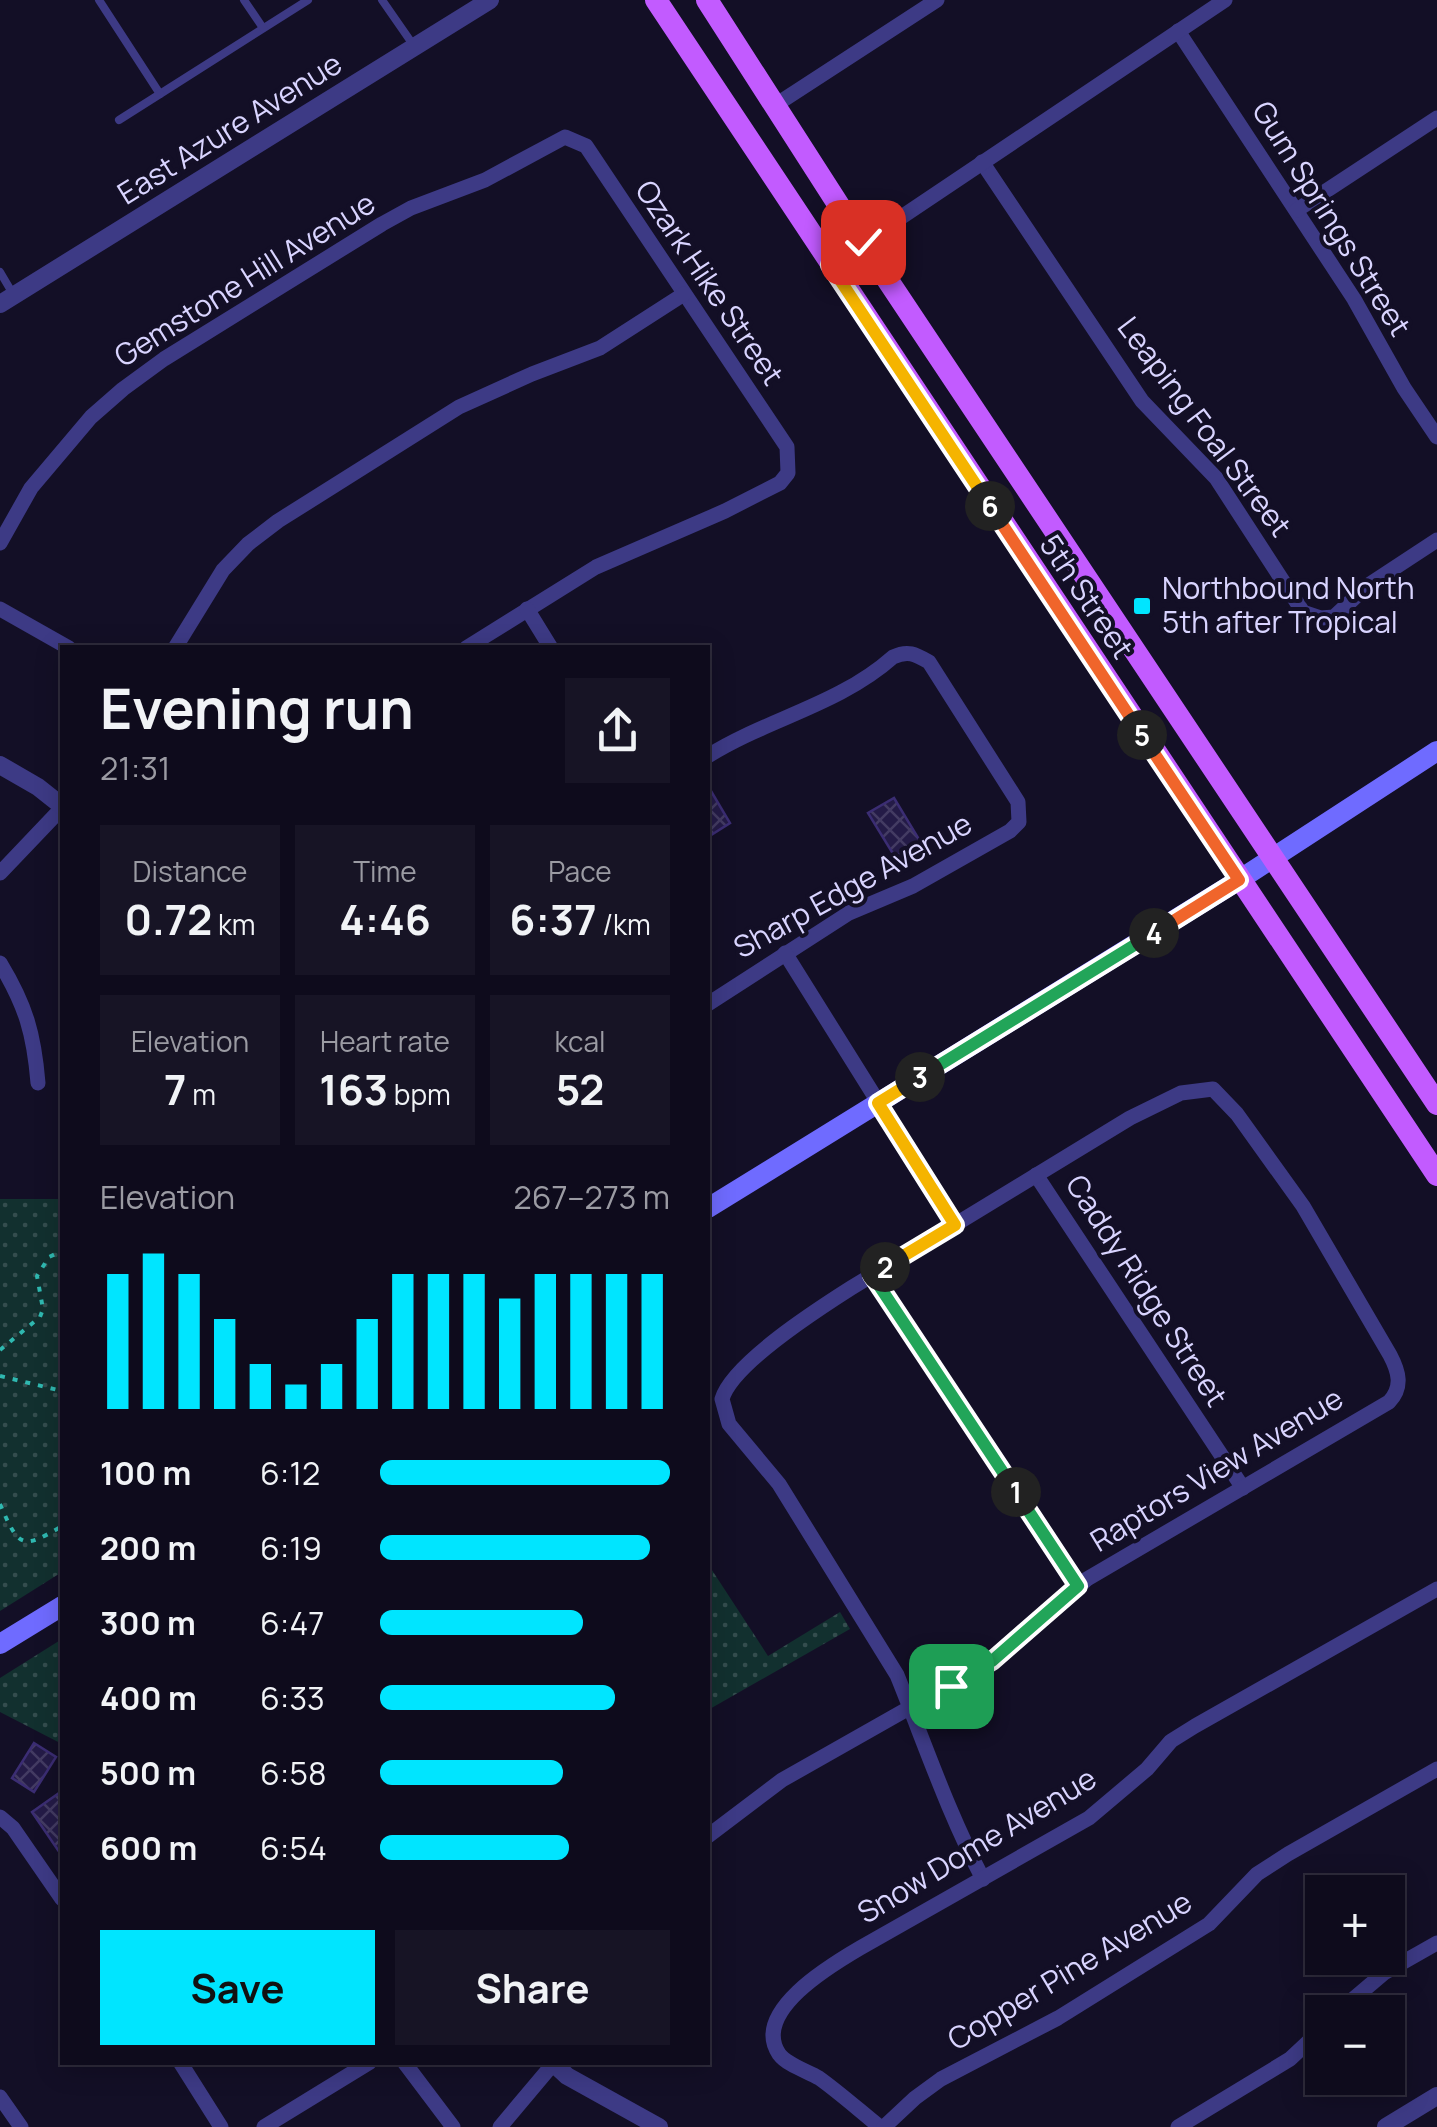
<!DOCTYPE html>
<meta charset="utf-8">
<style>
:root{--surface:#0e0b1c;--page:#171425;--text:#f1f3f6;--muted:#9b9ba3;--line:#2e2b3b;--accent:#00e5ff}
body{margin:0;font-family:Manrope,sans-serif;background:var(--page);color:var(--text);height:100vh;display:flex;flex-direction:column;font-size:38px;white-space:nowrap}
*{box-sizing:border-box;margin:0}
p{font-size:32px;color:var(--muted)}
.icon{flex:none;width:55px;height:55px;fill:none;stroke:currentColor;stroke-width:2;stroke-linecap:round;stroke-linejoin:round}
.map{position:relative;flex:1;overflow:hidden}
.panel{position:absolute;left:60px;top:645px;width:650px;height:1420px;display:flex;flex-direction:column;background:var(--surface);border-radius:0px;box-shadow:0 5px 25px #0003,0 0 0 2px var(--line)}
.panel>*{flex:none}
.buttons{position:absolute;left:1305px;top:1875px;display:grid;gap:20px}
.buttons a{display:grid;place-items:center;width:100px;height:100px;border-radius:0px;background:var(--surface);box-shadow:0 5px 25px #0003,0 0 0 2px var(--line);font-size:50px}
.pin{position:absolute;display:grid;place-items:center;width:85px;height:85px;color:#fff;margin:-42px;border-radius:20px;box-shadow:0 5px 15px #0006}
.km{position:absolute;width:50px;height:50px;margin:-25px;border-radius:50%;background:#222;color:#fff;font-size:28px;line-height:50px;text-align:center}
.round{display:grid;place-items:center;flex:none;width:105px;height:105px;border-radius:0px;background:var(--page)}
.overview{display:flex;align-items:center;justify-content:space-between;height:170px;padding:0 40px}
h1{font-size:55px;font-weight:700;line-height:75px}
.stats{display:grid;grid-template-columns:repeat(3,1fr);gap:15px;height:170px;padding:10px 40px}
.stats div{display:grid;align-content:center;border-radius:0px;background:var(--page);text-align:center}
.stats b{font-size:42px;font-weight:700}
.stats small{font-size:28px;font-weight:400}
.stats p{font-size:28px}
.chart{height:280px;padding:20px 40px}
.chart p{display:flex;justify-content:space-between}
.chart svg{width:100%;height:180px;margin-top:10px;stroke:var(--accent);stroke-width:6}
.button{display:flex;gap:20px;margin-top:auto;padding:20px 40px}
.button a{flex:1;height:115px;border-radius:0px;background:var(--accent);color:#111;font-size:40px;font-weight:700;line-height:115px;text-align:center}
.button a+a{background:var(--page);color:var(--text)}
ul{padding:0 40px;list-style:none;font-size:32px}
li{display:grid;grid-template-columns:160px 120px 1fr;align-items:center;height:75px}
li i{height:25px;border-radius:12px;background:var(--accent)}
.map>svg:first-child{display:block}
.park{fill:url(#park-dots)}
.building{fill:url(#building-cross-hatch);stroke:#3b2d73;stroke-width:2.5}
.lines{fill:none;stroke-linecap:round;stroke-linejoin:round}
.path{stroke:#2fb8b0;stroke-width:4;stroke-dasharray:5 8;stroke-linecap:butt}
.service{stroke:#3d3a85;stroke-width:8}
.minor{stroke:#3d3a85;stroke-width:15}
.tertiary{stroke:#3d3a85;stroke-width:18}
.secondary{stroke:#6f6bff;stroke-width:20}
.primary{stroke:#c25bff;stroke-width:22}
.split-1-casing{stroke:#fff;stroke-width:20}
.split-2-casing{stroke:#fff;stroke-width:20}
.split-3-casing{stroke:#fff;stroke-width:20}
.split-4-casing{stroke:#fff;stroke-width:20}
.split-5-casing{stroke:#fff;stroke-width:20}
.split-6-casing{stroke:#fff;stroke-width:20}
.split-7-casing{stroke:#fff;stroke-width:20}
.split-1{stroke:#22a559;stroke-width:12}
.split-2{stroke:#22a559;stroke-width:12}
.split-3{stroke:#f5b400;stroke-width:12}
.split-4{stroke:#22a559;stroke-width:12}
.split-5{stroke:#f0652b;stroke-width:12}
.split-6{stroke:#f0652b;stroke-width:12}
.split-7{stroke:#f5b400;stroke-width:12}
.poi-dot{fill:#00e5ff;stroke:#130f26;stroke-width:4}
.labels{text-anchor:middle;stroke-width:8;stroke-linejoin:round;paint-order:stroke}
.street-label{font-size:30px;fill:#d9d4ff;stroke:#130f26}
.poi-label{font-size:30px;fill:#d9d4ff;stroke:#130f26;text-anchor:start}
</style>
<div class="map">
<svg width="1437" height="2127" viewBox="0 0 1437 2127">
<defs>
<pattern id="park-dots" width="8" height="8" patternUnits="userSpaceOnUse" patternTransform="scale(2.5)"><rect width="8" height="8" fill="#12302f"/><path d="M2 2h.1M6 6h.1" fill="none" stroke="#344d4e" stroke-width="1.8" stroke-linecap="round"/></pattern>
<pattern id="building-cross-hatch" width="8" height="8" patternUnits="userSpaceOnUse" patternTransform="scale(2.5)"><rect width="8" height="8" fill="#241b47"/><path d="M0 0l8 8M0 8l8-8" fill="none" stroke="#433b63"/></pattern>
</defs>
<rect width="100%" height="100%" fill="#130f26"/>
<g class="park">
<path d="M 0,1199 L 62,1199 L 62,1572 L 0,1611 Z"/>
<path d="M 708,1564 L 768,1656 L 840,1612 L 850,1629 L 708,1710 Z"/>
<path d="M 62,1639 L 62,1744 L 0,1712 L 0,1678 Z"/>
</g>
<g class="building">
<path d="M 708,786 L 730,823 L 708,837 Z"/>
<path d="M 894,798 L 920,841 L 895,857 L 868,813 Z"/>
<path d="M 34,1743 L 56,1757 L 34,1792 L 12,1778 Z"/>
<path d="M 62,1791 L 62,1856 L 32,1812 Z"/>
</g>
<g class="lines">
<g class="path">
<path d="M 0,1350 L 40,1317 L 43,1309 L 37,1276 L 49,1257 L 62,1251"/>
<path d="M 0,1376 L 62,1391"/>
<path d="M 0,1504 C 19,1548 22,1550 62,1526"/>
</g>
<g class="service">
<path d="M 99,0 L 160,94 L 308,0"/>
<path d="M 244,0 L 263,28"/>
<path d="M 382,0 L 414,46"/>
<path d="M 119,120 L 160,94"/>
<path d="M 0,272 L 13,294"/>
</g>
<g class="minor">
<path d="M 1178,31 L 1354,299 L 1404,388 L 1437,437"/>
<path d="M 774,106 L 937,0"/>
<path d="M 982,162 L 1142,401 L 1216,478 L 1303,612 L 1321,618 L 1334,617 L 1367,586 L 1437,540"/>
<path d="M 1297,210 L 1437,118"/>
<path d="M 830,265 L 1225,0"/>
<path d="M 0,543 L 31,488 L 91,417 L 123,389 L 164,359 L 382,224 L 411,208 L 485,180 L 565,137 L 586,146 L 779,435 L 787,447 L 788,473 L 780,483 L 725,511 L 596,567 L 466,648"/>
<path d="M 0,609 L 69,648"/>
<path d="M 527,609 L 551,648"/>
<path d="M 175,648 L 223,570 L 248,544 L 278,521 L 459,407 L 532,374 L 600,348 L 684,294"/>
<path d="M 708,756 C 767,719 839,705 893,657 C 908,650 915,654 929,662 L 1018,802 L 1019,822 L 1010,831 L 913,886 L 849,913 L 708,1004"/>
<path d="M 0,873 L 62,808"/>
<path d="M 785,953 L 955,1225"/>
<path d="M 0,963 C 26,1006 34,1034 38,1083"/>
<path d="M 1036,1175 L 1243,1488"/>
<path d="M 872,1275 L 1078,1586"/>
<path d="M 0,1817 L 13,1828 L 62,1899"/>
<path d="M 708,1836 L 782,1780 L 992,1661 L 1087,1579 L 1389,1402 C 1403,1387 1399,1372 1390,1355 L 1303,1206 L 1237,1114 L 1213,1089 L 1181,1093 L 1130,1118 L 851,1288 C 818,1309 732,1364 722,1399 L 729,1424 L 779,1484 L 897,1675 C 925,1744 948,1813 983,1879"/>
<path d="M 1338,2012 L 1384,1973 L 1437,1943"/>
<path d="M 180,2062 L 221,2127"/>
<path d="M 404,2062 L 453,2127"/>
<path d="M 0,2097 L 21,2127"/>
<path d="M 264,2127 L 370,2062"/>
<path d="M 500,2127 L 553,2064"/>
<path d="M 880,2127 C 860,2111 840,2093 819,2078 C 807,2071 787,2065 779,2054 C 751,2012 831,1965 860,1948 L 1089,1818 L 1147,1769 L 1171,1741 L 1195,1726 L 1437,1589"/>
<path d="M 884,2127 L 915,2098 L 941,2079 L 1058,2018 L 1209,1924 L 1257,1874 L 1288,1854 L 1437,1769"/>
<path d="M 1178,2127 L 1290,2059 L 1322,2029"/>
</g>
<g class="tertiary">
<path d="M 0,304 L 490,0"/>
<path d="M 0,765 L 38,787 L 62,806"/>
<path d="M 552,2062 L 567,2076 L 659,2127"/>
<path d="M 1386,2127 L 1437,2096"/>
</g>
<g class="secondary">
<path d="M 708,1208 L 1239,880 L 1437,751"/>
<path d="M 0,1644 L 62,1606"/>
</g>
<g class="primary">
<path d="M 656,0 L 1437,1175"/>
<path d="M 707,0 L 863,243 L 1437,1104"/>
</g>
</g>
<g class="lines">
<g class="split-1-casing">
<path id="split-1" d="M 951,1686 L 992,1661 L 1078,1586 L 1016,1492"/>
</g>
<g class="split-2-casing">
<path id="split-2" d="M 885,1267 L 872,1275 L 1016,1492"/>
</g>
<g class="split-3-casing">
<path id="split-3" d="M 885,1267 L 955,1225 L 878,1103 L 920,1077"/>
</g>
<g class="split-4-casing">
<path id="split-4" d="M 920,1077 L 1154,933"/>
</g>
<g class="split-5-casing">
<path id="split-5" d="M 1142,735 L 1239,880 L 1154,933"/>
</g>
<g class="split-6-casing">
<path id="split-6" d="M 990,506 L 1142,735"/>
</g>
<g class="split-7-casing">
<path id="split-7" d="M 863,242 L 830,265 L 990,506"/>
</g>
<use href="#split-1" class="split-1"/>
<use href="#split-2" class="split-2"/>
<use href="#split-3" class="split-3"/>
<use href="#split-4" class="split-4"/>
<use href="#split-5" class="split-5"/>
<use href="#split-6" class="split-6"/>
<use href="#split-7" class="split-7"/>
</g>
<rect class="poi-dot" x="1132" y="596" width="20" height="20" rx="5"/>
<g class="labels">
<g class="street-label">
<text transform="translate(230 129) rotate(-32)" y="10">East Azure Avenue</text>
<text transform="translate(1331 219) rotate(58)" y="10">Gum Springs Street</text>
<text transform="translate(245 280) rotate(-32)" y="10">Gemstone Hill Avenue</text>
<text transform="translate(709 283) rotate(56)" y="10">Ozark Hike Street</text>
<text transform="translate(1204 427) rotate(53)" y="10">Leaping Foal Street</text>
<text transform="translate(1086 597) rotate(56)" y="10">5th Street</text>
<text transform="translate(853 886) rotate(-29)" y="10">Sharp Edge Avenue</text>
<text transform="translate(1146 1291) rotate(57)" y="10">Caddy Ridge Street</text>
<text transform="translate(1217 1470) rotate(-31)" y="10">Raptors View Avenue</text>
<text transform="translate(977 1846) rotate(-31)" y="10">Snow Dome Avenue</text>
<text transform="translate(1070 1971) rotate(-31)" y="10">Copper Pine Avenue</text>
</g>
<g class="poi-label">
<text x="1162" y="599">Northbound North<tspan x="1162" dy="34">5th after Tropical</tspan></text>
</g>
</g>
</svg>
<div class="buttons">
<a>+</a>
<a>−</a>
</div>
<div class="pin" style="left:951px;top:1686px;background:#1e9e55"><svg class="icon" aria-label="arrive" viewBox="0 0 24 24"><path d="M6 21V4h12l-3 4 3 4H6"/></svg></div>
<div class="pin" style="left:863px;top:242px;background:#d93025"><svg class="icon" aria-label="check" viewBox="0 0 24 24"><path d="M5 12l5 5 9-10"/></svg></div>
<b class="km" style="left:1016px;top:1492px">1</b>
<b class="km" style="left:885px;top:1267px">2</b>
<b class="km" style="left:920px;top:1077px">3</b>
<b class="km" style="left:1154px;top:933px">4</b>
<b class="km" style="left:1142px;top:735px">5</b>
<b class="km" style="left:990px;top:506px">6</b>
<section class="panel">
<div class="overview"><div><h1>Evening run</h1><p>21:31</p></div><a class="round"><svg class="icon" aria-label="share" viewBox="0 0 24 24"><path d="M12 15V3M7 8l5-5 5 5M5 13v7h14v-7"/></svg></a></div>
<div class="stats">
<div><p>Distance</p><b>0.72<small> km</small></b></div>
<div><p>Time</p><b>4:46</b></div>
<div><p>Pace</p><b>6:37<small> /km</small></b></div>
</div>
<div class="stats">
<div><p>Elevation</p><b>7<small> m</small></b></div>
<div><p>Heart rate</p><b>163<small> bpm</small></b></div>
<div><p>kcal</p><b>52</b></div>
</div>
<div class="chart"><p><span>Elevation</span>267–273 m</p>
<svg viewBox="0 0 160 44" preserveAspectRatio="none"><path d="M5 44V11M15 44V6M25 44V11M35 44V22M45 44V33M55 44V38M65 44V33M75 44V22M85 44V11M95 44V11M105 44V11M115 44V17M125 44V11M135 44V11M145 44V11M155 44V11"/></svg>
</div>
<ul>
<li><b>100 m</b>6:12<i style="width:100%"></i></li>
<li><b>200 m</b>6:19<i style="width:93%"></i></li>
<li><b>300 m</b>6:47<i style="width:70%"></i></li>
<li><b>400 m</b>6:33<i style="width:81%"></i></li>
<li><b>500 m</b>6:58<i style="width:63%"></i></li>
<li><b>600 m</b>6:54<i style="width:65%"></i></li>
</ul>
<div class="button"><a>Save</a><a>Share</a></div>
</section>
</div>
